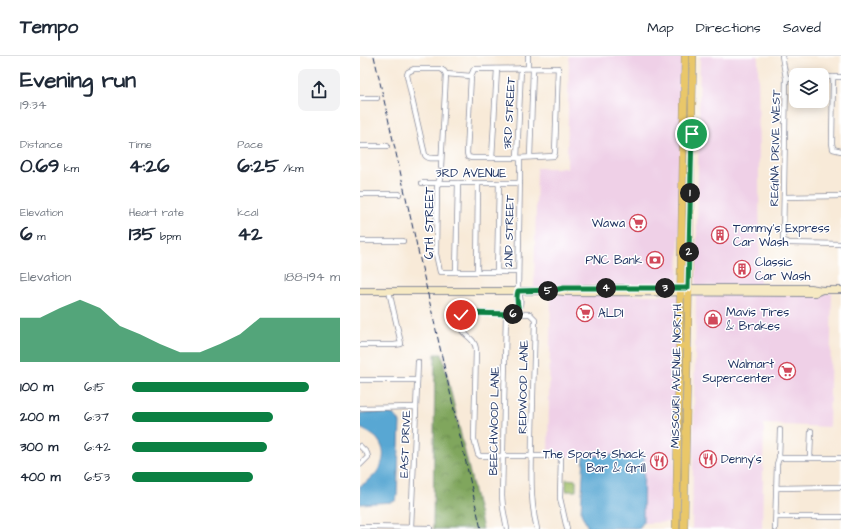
<!DOCTYPE html>
<meta charset="utf-8">
<style>
:root{--surface:#fff;--page:#f2f2f3;--text:#1f2937;--muted:#747a83;--line:#e0e1e3;--accent:#0b8043}
body{margin:0;font-family:"Architects Daughter",sans-serif;background:var(--page);color:var(--text);height:100vh;display:flex;flex-direction:column;font-size:15px;white-space:nowrap}
*{box-sizing:border-box;margin:0}
p{font-size:13px;color:var(--muted)}
.icon{flex:none;width:22px;height:22px;fill:none;stroke:currentColor;stroke-width:2;stroke-linecap:round;stroke-linejoin:round}
.map{position:relative;flex:1;overflow:hidden}
.panel{display:flex;flex-direction:column;background:var(--surface);width:360px}
.panel>*{flex:none}
.tools{position:absolute;left:429px;top:12px;display:grid;gap:8px}
.tools a{display:grid;place-items:center;width:40px;height:40px;border-radius:8px;background:var(--surface);box-shadow:0 2px 10px #0003;font-size:20px}
.pin{position:absolute;display:grid;place-items:center;width:34px;height:34px;color:#fff;margin:-17px;border:2px solid #fff;border-radius:50%;box-shadow:0 1px 4px #0007}
.km{position:absolute;width:20px;height:20px;margin:-10px;border-radius:50%;background:#222;color:#fff;font-size:11px;line-height:20px;text-align:center}
.round{display:grid;place-items:center;flex:none;width:42px;height:42px;border-radius:8px;background:var(--page)}
.summary{display:flex;align-items:center;justify-content:space-between;height:68px;padding:0 20px}
h1{font-size:22px;font-weight:800;line-height:30px}
.figures{display:grid;grid-template-columns:repeat(3,1fr);gap:6px;height:68px;padding:4px 20px}
.figures div{display:grid;align-content:center}
.figures b{font-size:20px;font-weight:800}
.figures small{font-size:11px;font-weight:400}
.figures p{font-size:11px}
.chart{height:112px;padding:8px 20px}
.chart p{display:flex;justify-content:space-between}
.chart svg{width:100%;height:72px;margin-top:4px;fill:var(--accent);opacity:.7}
ul{padding:0 20px;list-style:none;font-size:13px}
li{display:grid;grid-template-columns:64px 48px 1fr;align-items:center;height:30px}
li i{height:10px;border-radius:5px;background:var(--accent)}
header{display:flex;align-items:center;gap:24px;box-sizing:border-box;height:56px;padding:0 20px;background:var(--surface);border-bottom:1px solid var(--line)}
header strong{font-size:19px}
nav{display:flex;gap:22px;margin-inline-start:auto;font-size:14px}
main{display:flex;flex:1;min-height:0}
.map>svg:first-child{display:block}
.built{fill:#efd0e7}
.green{fill:#a1c069;stroke:#5e7864}
.forest{fill:url(#forest-crowns);stroke:#4e6a5e}
.water{fill:#59a7d3;stroke:#3a6b98}
.lines{fill:none;stroke-linecap:round;stroke-linejoin:round}
.street-casing{stroke:#8a8c9b;stroke-width:6}
.secondary-casing{stroke:#8a8c9b;stroke-width:8}
.primary-casing{stroke:#8a8c9b;stroke-width:8}
.street{stroke:#fff;stroke-width:4.5}
.secondary{stroke:#f6e9c3;stroke-width:6}
.primary{stroke:#e9c769;stroke-width:7}
.rail{stroke:#1b2f5e;stroke-width:1;stroke-dasharray:6 3;stroke-linecap:butt}
.route-casing{stroke:#fff;stroke-width:8}
.route{stroke:#0b8043;stroke-width:5}
.labels{text-anchor:middle;stroke-width:3;stroke-linejoin:round;paint-order:stroke}
.street-label{font-size:12px;fill:#1b2f5e;stroke:#fff}
.poi-label{font-size:12px;fill:#1b2f5e;stroke:#fff;text-anchor:start}
</style>
<header>
<strong>Tempo</strong>
<nav><a>Map</a><a>Directions</a><a>Saved</a></nav>
</header>
<main>
<section class="panel">
<div class="summary"><div><h1>Evening run</h1><p>19:34</p></div><a class="round"><svg class="icon" aria-label="share" viewBox="0 0 24 24"><path d="M12 15V3M7 8l5-5 5 5M5 13v7h14v-7"/></svg></a></div>
<div class="figures">
<div><p>Distance</p><b>0.69<small> km</small></b></div>
<div><p>Time</p><b>4:26</b></div>
<div><p>Pace</p><b>6:25<small> /km</small></b></div>
</div>
<div class="figures">
<div><p>Elevation</p><b>6<small> m</small></b></div>
<div><p>Heart rate</p><b>135<small> bpm</small></b></div>
<div><p>kcal</p><b>42</b></div>
</div>
<div class="chart"><p><span>Elevation</span>188–194 m</p>
<svg viewBox="0 0 160 44" preserveAspectRatio="none"><path d="M0 44V17L10 17L20 11L30 6L40 11L50 22L60 27L70 33L80 38L90 38L100 33L110 27L120 17L130 17L140 17L150 17L160 17V44z"/></svg>
</div>
<ul>
<li><b>100 m</b>6:15<i style="width:85%"></i></li>
<li><b>200 m</b>6:37<i style="width:68%"></i></li>
<li><b>300 m</b>6:42<i style="width:65%"></i></li>
<li><b>400 m</b>6:53<i style="width:58%"></i></li>
</ul>
</section>
<div class="map">
<svg width="481" height="473" viewBox="0 0 481 473">
<defs>
<pattern id="forest-crowns" width="20" height="18" patternUnits="userSpaceOnUse"><rect width="20" height="18" fill="#80a65d"/><path d="M2 6a3 3 0 1 1 6 0M12 15a3 3 0 1 1 6 0" fill="none" stroke="#688850"/></pattern>
</defs>
<rect width="100%" height="100%" fill="#fff"/>
<filter id="ink" filterUnits="userSpaceOnUse"><feTurbulence type="fractalNoise" baseFrequency=".025" numOctaves="2"/><feDisplacementMap in="SourceGraphic" scale="8" xChannelSelector="R" yChannelSelector="G"/><feConvolveMatrix kernelMatrix="1 2 1 2 8 2 1 2 1" color-interpolation-filters="sRGB"/></filter>
<filter id="wash" filterUnits="userSpaceOnUse"><feTurbulence type="fractalNoise" baseFrequency=".012" numOctaves="4" result="noise"/><feDisplacementMap in="SourceGraphic" scale="16" xChannelSelector="R" yChannelSelector="G"/><feGaussianBlur stdDeviation="0.9" result="paint"/><feColorMatrix in="noise" values="0 0 0 0 0 0 0 0 0 0 0 0 0 0 0 0 0 1.4 0 .05"/><feComposite in="paint" operator="in"/></filter>
<g filter="url(#wash)">
<rect width="100%" height="100%" fill="#f8ead8"/>
<g class="built">
<path d="M 209,0 L 323,0 L 318,230 L 270,229 L 204,230 L 194,232 L 174,233 L 177,112 L 207,112 Z"/>
<path d="M 340,0 L 398,0 L 400,228 L 434,230 L 336,230 Z"/>
<path d="M 472,237 L 469,371 L 404,368 L 402,473 L 332,473 L 336,239 Z"/>
<path d="M 191,238 L 214,239 L 318,239 L 314,466 L 283,467 L 284,398 L 224,400 L 224,401 L 188,400 Z"/>
</g>
<path class="green" d="M 206,423 L 216,424 L 216,435 L 206,435 Z"/>
<path class="forest" d="M 75,298 L 82,298 L 123,473 L 73,473 L 75,304 Z"/>
<g class="water">
<path d="M 0,357 C 8,357 28,356 34,359 C 37,361 39,364 40,367 L 37,440 L 36,444 L 33,446 L 0,448 L 0,430 C 16,422 32,402 18,384 C 14,379 6,375 0,372 Z"/>
<path d="M 284,398 L 283,467 L 279,472 L 228,472 L 221,457 L 224,400 Z"/>
</g>
</g>
<g filter="url(#ink)">
<g class="lines">
<g class="street-casing">
<g id="street">
<path d="M 422,0 L 426,22 L 423,184 L 429,187 L 481,188"/>
<path d="M 168,12 L 168,0"/>
<path d="M 198,12 L 195,96 L 194,100 L 157,102 L 112,102 L 108,101 L 107,97 L 111,20 L 114,13 Z"/>
<path d="M 462,21 L 481,21"/>
<path d="M 473,21 L 472,87 L 473,93 L 481,95"/>
<path d="M 426,22 L 436,22"/>
<path d="M 0,42 L 17,42"/>
<path d="M 0,90 L 27,90"/>
<path d="M 170,101 L 173,13"/>
<path d="M 81,102 C 76,102 68,104 65,99 L 52,43 L 47,19 L 48,16 L 54,13 L 81,13 L 84,15 L 86,18 L 111,20"/>
<path d="M 132,102 L 137,13"/>
<path d="M 157,102 L 161,12"/>
<path d="M 81,111 L 86,18"/>
<path d="M 160,113 L 160,102"/>
<path d="M 80,117 L 80,122 L 77,131 L 76,198 L 80,216 L 158,216"/>
<path d="M 62,127 L 160,127"/>
<path d="M 0,138 L 39,138"/>
<path d="M 424,141 L 481,140"/>
<path d="M 0,185 L 43,185"/>
<path d="M 96,216 L 98,127"/>
<path d="M 117,216 L 118,127"/>
<path d="M 137,216 L 139,127"/>
<path d="M 158,235 C 161,241 161,247 159,252"/>
<path d="M 159,251 C 156,247 156,240 158,235 L 160,116"/>
<path d="M 146,258 L 142,440 L 143,452 L 147,473"/>
<path d="M 0,289 L 34,289 L 41,288 L 40,283 L 29,235"/>
<path d="M 0,324 L 57,324"/>
<path d="M 0,352 L 56,351"/>
<path d="M 0,390 L 7,397 L 8,401 L 0,409"/>
<path d="M 419,402 L 481,402"/>
<path d="M 450,402 L 451,375"/>
<path d="M 417,432 L 481,431"/>
<path d="M 416,461 L 481,461"/>
<path d="M 0,471 L 70,472 L 70,473"/>
<path d="M 51,471 L 58,306"/>
<path d="M 177,473 C 169,441 172,411 172,379 C 173,340 174,302 175,263 L 170,258 L 106,257 L 101,259 C 95,281 114,277 116,293 L 114,383 L 118,398 L 120,400 L 201,400 L 200,442 L 207,473"/>
<path d="M 415,473 L 417,408 L 419,402 L 420,374"/>
</g>
</g>
<g class="secondary-casing">
<g id="secondary">
<path d="M 225,232 L 262,232"/>
<path d="M 325,232 L 450,232 L 462,234 L 481,234"/>
<path d="M 0,235 L 194,235 L 204,236 L 455,237 L 462,234"/>
</g>
</g>
<g class="primary-casing">
<g id="primary">
<path d="M 316,473 L 325,0"/>
<path d="M 324,473 L 333,0"/>
</g>
</g>
<use href="#street" class="street"/>
<use href="#secondary" class="secondary"/>
<use href="#primary" class="primary"/>
<path class="rail" d="M 14,0 L 121,473"/>
</g>
</g>
<g class="lines" filter="url(#ink)">
<g class="route-casing">
<path id="route" d="M 101,259 L 106,257 L 159,258 C 159,249 155,244 158,235 L 194,234 L 204,232 L 328,232 L 332,78"/>
</g>
<use href="#route" class="route"/>
</g>
<defs>
<g id="supermarket-ring" transform="scale(0.9)"><circle r="9.5" fill="#fff" stroke="#d1495b" stroke-width="1.5"/><path d="M-6-5.5h2.5l.6 2H6L4.5 2H-2.5L-4.4-4H-6ZM-1.5 3.2a1.3 1.3 0 1 0 .1 0ZM3 3.2a1.3 1.3 0 1 0 .1 0Z" fill="#d1495b"/></g>
<g id="building-ring" transform="scale(0.9)"><circle r="9.5" fill="#fff" stroke="#d1495b" stroke-width="1.5"/><path d="M-4-6H4V6H1V3H-1V6H-4ZM-2.5-4.3h1.7v1.8h-1.7ZM.8-4.3h1.7v1.8H.8ZM-2.5-1h1.7V.8h-1.7ZM.8-1h1.7V.8H.8Z" fill="#d1495b"/></g>
<g id="bank-ring" transform="scale(0.9)"><circle r="9.5" fill="#fff" stroke="#d1495b" stroke-width="1.5"/><path d="M-6-4H6V4H-6ZM0-2.3a2.3 2.3 0 1 0 0 4.6a2.3 2.3 0 1 0 0-4.6Z" fill="#d1495b"/></g>
<g id="shop-ring" transform="scale(0.9)"><circle r="9.5" fill="#fff" stroke="#d1495b" stroke-width="1.5"/><path d="M-5-2.5h2.3a2.7 3.5 0 0 1 5.4 0H5L5.5 6h-11ZM-1.5-2.5h3a1.5 2.3 0 0 0-3 0Z" fill="#d1495b"/></g>
<g id="restaurant-ring" transform="scale(0.9)"><circle r="9.5" fill="#fff" stroke="#d1495b" stroke-width="1.5"/><path d="M-5-6h1v4h1v-4h1v4h1v-4h1v5L-1.5 .5V6h-2V.5L-5-1ZM5-6V6H3V1.5H1.5Q1.5-4 5-6Z" fill="#d1495b"/></g>
</defs>
<g fill-rule="evenodd">
<use href="#supermarket-ring" x="278" y="167"/>
<use href="#building-ring" x="360" y="179"/>
<use href="#bank-ring" x="295" y="204"/>
<use href="#building-ring" x="382" y="213"/>
<use href="#supermarket-ring" x="225" y="257"/>
<use href="#shop-ring" x="353" y="263"/>
<use href="#supermarket-ring" x="427" y="315"/>
<use href="#restaurant-ring" x="348" y="403"/>
<use href="#restaurant-ring" x="299" y="405"/>
</g>
<g class="labels">
<g class="street-label">
<text transform="translate(149 57) rotate(-87)" y="4">3RD STREET</text>
<text transform="translate(415 92) rotate(-89)" y="4">REGINA DRIVE WEST</text>
<text x="111" y="121">3RD AVENUE</text>
<text transform="translate(69 167) rotate(-90)" y="4">6TH STREET</text>
<text transform="translate(149 175) rotate(-89)" y="4">2ND STREET</text>
<text transform="translate(316 320) rotate(-89)" y="4">MISSOURI AVENUE NORTH</text>
<text transform="translate(163 331) rotate(-89)" y="4">REDWOOD LANE</text>
<text transform="translate(134 365) rotate(-89)" y="4">BEECHWOOD LANE</text>
<text transform="translate(45 388) rotate(-88)" y="4">EAST DRIVE</text>
</g>
<g class="poi-label">
<text x="265" y="171" text-anchor="end">Wawa</text>
<text x="373" y="176">Tommy's Express<tspan x="373" dy="14">Car Wash</tspan></text>
<text x="282" y="208" text-anchor="end">PNC Bank</text>
<text x="395" y="210">Classic<tspan x="395" dy="14">Car Wash</tspan></text>
<text x="366" y="260">Mavis Tires<tspan x="366" dy="14">&amp; Brakes</tspan></text>
<text x="238" y="261">ALDI</text>
<text x="414" y="312" text-anchor="end">Walmart<tspan x="414" dy="14">Supercenter</tspan></text>
<text x="286" y="402" text-anchor="end">The Sports Shack<tspan x="286" dy="14">Bar &amp; Grill</tspan></text>
<text x="361" y="407">Denny's</text>
</g>
</g>
</svg>
<div class="tools">
<a><svg class="icon" aria-label="layers" viewBox="0 0 24 24"><path d="M12 4l9 5-9 5-9-5zM3 14l9 5 9-5"/></svg></a>
</div>
<div class="pin" style="left:332px;top:78px;background:#1e9e55"><svg class="icon" aria-label="arrive" viewBox="0 0 24 24"><path d="M6 21V4h12l-3 4 3 4H6"/></svg></div>
<div class="pin" style="left:101px;top:259px;background:#d93025"><svg class="icon" aria-label="check" viewBox="0 0 24 24"><path d="M5 12l5 5 9-10"/></svg></div>
<b class="km" style="left:330px;top:137px">1</b>
<b class="km" style="left:329px;top:196px">2</b>
<b class="km" style="left:305px;top:232px">3</b>
<b class="km" style="left:246px;top:232px">4</b>
<b class="km" style="left:188px;top:235px">5</b>
<b class="km" style="left:153px;top:258px">6</b>
</div>
</main>
